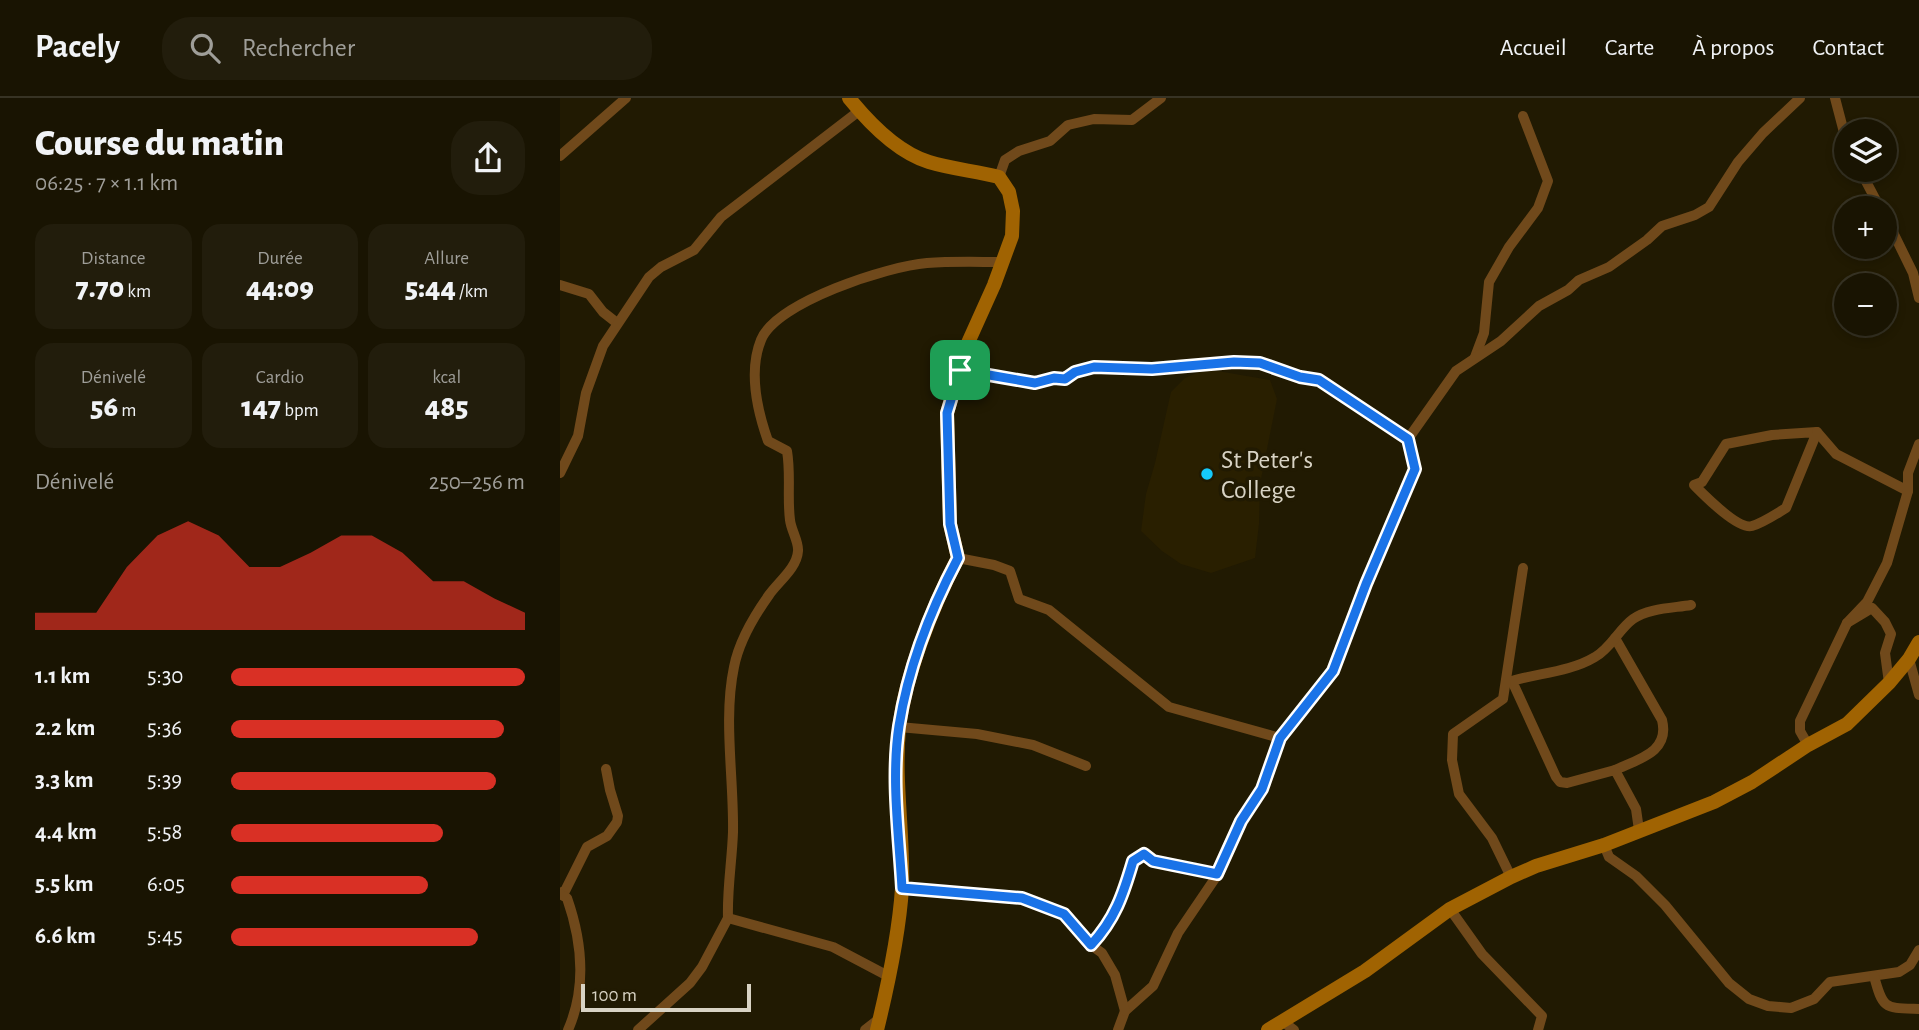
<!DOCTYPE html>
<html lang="fr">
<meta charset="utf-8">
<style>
:root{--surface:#191402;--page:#221d0c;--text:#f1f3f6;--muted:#9f9e99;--line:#373324;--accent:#d93025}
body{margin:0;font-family:"Alegreya Sans",sans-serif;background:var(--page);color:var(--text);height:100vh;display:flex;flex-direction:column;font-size:26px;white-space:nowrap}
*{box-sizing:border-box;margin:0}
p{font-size:23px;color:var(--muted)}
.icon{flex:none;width:38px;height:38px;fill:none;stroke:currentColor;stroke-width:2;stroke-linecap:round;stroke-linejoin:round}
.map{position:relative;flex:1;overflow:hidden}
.drawer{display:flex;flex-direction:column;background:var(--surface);width:560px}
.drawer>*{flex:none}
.buttons{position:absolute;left:1274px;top:21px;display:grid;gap:14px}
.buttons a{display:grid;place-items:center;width:63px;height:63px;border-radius:50%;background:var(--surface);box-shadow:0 4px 10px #0003,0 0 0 2px var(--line);font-size:35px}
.scale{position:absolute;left:21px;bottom:18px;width:170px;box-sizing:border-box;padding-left:7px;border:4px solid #d8d3c4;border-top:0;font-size:19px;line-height:24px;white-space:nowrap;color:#d8d3c4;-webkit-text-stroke:5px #211a02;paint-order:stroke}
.pin{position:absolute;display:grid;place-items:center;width:60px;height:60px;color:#fff;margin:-30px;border-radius:14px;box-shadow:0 4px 10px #0006}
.round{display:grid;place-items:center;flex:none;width:74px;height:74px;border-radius:28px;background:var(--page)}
.head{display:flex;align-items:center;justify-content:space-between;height:119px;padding:0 35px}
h1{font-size:38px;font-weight:800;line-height:52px}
.stats{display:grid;grid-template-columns:repeat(3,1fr);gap:10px;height:119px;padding:7px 35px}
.stats div{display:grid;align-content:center;border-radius:18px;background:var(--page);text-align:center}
.stats b{font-size:30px;font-weight:800}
.stats small{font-size:19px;font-weight:400}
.stats p{font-size:19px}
.chart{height:196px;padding:14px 35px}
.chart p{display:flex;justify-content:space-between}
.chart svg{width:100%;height:126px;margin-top:7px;fill:var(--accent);opacity:.7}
ul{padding:0 35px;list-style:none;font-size:23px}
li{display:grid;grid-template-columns:112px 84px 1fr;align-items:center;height:52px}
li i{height:18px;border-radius:9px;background:var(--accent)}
header{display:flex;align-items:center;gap:42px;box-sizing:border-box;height:98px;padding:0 35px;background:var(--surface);border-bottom:2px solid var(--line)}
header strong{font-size:33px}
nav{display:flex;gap:38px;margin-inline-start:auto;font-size:24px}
.search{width:490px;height:63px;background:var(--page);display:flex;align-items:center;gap:18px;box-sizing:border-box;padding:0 24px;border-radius:28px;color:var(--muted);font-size:26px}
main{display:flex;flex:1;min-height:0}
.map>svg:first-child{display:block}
.built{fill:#291f00}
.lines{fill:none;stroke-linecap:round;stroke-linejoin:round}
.street{stroke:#70491b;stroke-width:10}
.secondary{stroke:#a06302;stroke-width:14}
.route-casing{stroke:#fff;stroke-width:14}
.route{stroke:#1a73e8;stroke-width:9}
.poi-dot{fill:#15cafb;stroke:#211a02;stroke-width:2.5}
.labels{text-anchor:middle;stroke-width:7;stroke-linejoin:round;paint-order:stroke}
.poi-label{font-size:26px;fill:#d8d3c4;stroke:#211a02;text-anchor:start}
</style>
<header>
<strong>Pacely</strong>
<div class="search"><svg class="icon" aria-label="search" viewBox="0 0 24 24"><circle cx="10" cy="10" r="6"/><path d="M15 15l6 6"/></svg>Rechercher</div>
<nav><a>Accueil</a><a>Carte</a><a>À propos</a><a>Contact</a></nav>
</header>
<main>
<section class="drawer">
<div class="head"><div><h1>Course du matin</h1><p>06:25 · 7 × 1.1 km</p></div><a class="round"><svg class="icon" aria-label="share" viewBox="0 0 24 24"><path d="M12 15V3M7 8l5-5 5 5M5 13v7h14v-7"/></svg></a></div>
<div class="stats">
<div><p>Distance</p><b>7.70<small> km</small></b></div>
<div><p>Durée</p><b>44:09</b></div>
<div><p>Allure</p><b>5:44<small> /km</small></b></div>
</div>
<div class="stats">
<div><p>Dénivelé</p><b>56<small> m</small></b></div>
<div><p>Cardio</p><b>147<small> bpm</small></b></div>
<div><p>kcal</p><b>485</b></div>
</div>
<div class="chart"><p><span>Dénivelé</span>250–256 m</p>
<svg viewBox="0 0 160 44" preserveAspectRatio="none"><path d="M0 44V38L10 38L20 38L30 22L40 11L50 6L60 11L70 22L80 22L90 17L100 11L110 11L120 17L130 27L140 27L150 33L160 38V44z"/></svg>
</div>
<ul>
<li><b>1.1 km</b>5:30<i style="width:100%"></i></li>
<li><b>2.2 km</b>5:36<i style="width:93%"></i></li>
<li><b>3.3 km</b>5:39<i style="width:90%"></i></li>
<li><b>4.4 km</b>5:58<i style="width:72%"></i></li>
<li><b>5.5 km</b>6:05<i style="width:67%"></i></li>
<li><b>6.6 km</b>5:45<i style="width:84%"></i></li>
</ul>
</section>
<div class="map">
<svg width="1359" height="932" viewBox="0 0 1359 932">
<rect width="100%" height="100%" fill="#211a02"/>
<path class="built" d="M 646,271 L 710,282 L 717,301 L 700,386 L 699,426 L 695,460 L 651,475 L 621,466 L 602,453 L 581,433 L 586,396 L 595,365 L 611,294 L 625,280 Z"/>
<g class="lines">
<g class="street">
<path d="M 1275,0 L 1286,42"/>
<path d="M 0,58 L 66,0"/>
<path d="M 1300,72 L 1320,110"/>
<path d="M 439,79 L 445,62 L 459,53 L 490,43 L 508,27 L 534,21 L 572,22 L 601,0"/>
<path d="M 1325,118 L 1353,175 L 1359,200"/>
<path d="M 0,187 L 29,196 L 43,214 L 57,225"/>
<path d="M 915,259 L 924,235 L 929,184 L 949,149 L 978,110 L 988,83 L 963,18"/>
<path d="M 400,272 L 475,285 L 494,280 L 505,281 L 515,274 L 534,269 L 592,271 L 674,264 L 700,265 L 740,279 L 759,282 L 848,341 L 855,371 L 806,486 L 773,573 L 720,640 L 702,691 L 681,723 L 658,776 L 618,835 L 593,888 L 565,913 L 558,932"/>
<path d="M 1257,334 L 1226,410 C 1216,416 1203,425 1192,428 C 1178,432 1143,396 1134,387 L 1142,384 L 1166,346 L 1212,337 Z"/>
<path d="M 1257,334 L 1276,356 L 1348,393"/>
<path d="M 848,341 L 896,273 L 941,243 L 979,208 L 1008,192 L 1019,182 L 1049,169 L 1087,142 L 1102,128 L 1135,117 L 1149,109 L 1178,64 L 1203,35 L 1240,0"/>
<path d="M 0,375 L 18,338 L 26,295 L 43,248 L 89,179 L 101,169 L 134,152 L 161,119 L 299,13"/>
<path d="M 398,460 L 434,467 L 450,473 L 459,501 L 489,512 L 609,609 L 720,640"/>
<path d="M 1349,561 L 1359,597"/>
<path d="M 1329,585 L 1325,555 L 1331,536 L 1325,524 L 1312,510 L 1287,525 L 1307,504 L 1327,465 L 1348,393 L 1348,375 L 1359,346"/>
<path d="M 339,629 L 417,636 L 473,647 L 526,668"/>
<path d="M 1248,647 L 1240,633 L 1240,623 L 1287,525"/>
<path d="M 1055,672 C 1079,661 1110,654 1102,622 L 1055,540"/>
<path d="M 1079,732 L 1076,711 L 1055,672 L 1007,685 L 1000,684 L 996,679 L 952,583 C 979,575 1010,574 1035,559 C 1051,550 1059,531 1073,521 C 1088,510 1114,510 1131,507"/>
<path d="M 1044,747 L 1049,759 L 1076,778 L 1105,807 L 1169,885 L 1189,901 L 1208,908 L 1231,910 L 1254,901 L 1270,884 L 1339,874 L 1350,867 L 1359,852"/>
<path d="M 951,779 L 932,740 L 899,696 L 892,662 L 893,636 L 943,601 L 963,470"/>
<path d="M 342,790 L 462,801 L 504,816 L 531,847 L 542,855 L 555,877 L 565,913"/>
<path d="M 0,795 L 5,793 L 27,749 L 47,738 L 57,724 L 58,718 L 50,692 L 46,671"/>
<path d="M 0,796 L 7,800 C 22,843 27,889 8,932"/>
<path d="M 890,811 L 922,856 L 982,918 L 978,932"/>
<path d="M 531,847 C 557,820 563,798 573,763 L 584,756 L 593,763 L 658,776"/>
<path d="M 328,878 L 273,849 L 168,820 C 167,791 172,763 173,734 C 174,681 163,621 174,569 C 179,543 194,518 209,497 C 218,484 237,470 238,453 C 239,444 231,432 230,422 C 227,399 231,376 227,353 L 208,343 C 197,312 188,274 201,242 C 216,204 328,168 367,165 C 392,163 418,164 443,164"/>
<path d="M 1314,878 C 1323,912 1325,910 1359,911"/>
<path d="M 722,923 L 734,932"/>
<path d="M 78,932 L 130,885 L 142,869 L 168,820"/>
<path d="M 305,932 L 319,921"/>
</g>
<g class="secondary">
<path d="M 289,0 C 310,26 337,54 369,64 C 392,71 416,73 439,79 L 449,94 L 453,113 L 452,138 L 434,187 L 407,247 L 387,315 L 390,426 L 398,460 C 373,507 345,578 339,631 C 334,684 344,737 342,790 C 339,837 328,887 317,932"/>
<path d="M 708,932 L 805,873 L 890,811 L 951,779 L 976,768 L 1044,747 L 1154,704 L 1192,684 L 1248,647 L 1287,626 L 1329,585 L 1349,561 L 1359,544"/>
</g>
</g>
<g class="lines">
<g class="route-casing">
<path id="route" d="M 674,264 L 700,265 L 740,279 L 759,282 L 848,341 L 855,371 L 806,486 L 773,573 L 720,640 L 702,691 L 681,723 L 657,776 L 593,763 L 584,756 L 573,763 C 563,797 555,821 531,847 L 504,816 L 462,800 L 342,790 C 339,737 331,680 339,628 C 348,571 371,511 398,460 L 390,426 L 387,315 L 400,272 L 475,285 L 494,280 L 505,281 L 515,274 L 534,269 L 592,271 Z"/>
</g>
<use href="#route" class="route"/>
</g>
<circle class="poi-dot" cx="647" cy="376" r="7"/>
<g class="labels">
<g class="poi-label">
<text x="661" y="370">St Peter's<tspan x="661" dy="30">College</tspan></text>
</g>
</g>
</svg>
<div class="buttons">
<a><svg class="icon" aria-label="layers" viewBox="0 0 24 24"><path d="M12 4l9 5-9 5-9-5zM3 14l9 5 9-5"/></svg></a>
<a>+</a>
<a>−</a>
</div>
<div class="scale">100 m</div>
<div class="pin" style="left:400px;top:272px;background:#1e9e55"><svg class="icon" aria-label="arrive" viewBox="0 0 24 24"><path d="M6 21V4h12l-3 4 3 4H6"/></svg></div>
</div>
</main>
